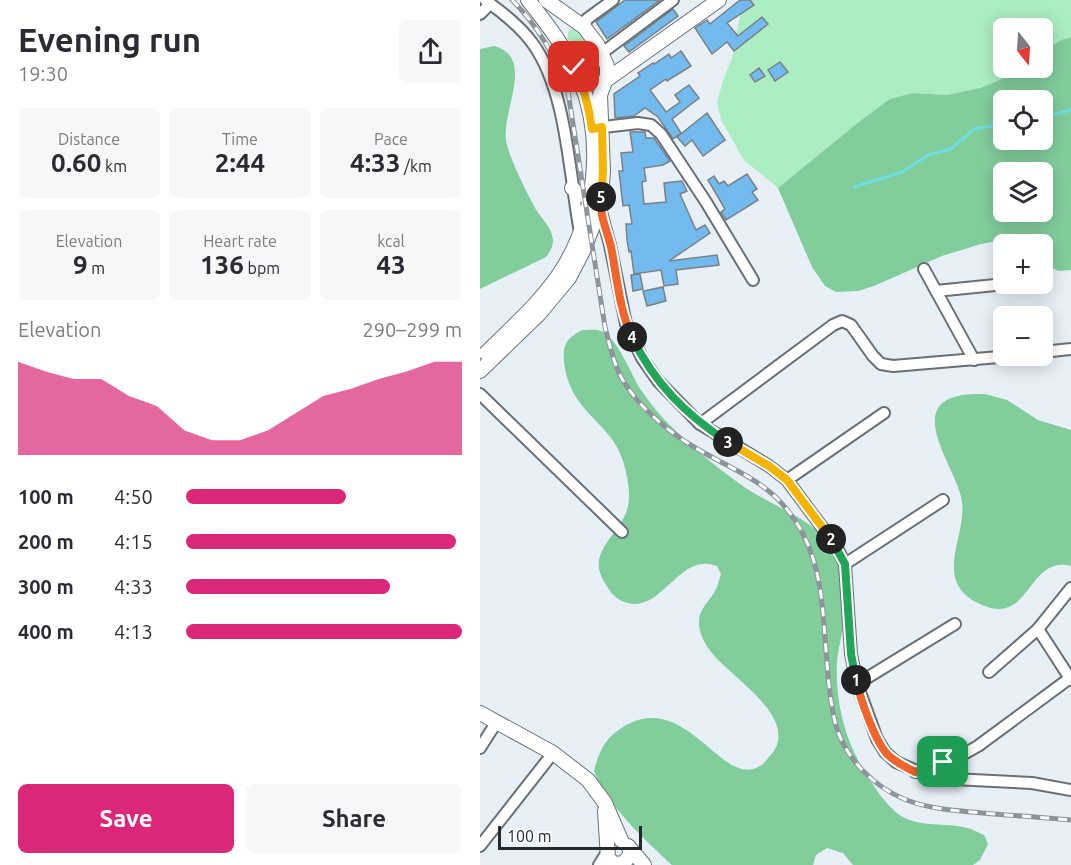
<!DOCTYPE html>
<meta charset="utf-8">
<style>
:root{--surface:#fff;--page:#f7f7f7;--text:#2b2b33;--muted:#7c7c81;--accent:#db2777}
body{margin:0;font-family:Ubuntu,sans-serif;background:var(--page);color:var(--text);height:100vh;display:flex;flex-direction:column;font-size:22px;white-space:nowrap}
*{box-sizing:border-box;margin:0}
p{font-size:20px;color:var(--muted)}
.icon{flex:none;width:33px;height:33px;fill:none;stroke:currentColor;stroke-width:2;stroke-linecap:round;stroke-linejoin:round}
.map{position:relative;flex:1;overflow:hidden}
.side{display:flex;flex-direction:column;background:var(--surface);width:480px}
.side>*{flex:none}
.needle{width:39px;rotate:163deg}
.fabs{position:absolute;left:513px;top:18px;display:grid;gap:12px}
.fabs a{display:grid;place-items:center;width:60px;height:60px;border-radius:9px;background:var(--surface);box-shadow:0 3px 15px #0003;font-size:30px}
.scale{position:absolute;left:18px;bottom:15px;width:144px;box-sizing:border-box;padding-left:6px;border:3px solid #26292b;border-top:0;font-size:16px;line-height:21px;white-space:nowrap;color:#26292b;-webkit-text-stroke:4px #fbfdfe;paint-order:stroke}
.pin{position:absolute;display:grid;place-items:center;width:51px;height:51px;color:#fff;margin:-26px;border-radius:12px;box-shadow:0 3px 9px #0006}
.km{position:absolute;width:30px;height:30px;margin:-15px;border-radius:50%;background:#222;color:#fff;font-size:16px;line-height:30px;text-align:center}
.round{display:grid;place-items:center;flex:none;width:63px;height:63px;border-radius:9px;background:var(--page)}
.headline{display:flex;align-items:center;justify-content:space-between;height:102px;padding:0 18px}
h1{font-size:33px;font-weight:600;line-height:45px}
.metrics{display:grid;grid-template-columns:repeat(3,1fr);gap:9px;height:102px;padding:6px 18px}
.metrics div{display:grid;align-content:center;border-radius:9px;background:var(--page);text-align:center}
.metrics b{font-size:26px;font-weight:600}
.metrics small{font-size:16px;font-weight:400}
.metrics p{font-size:16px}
.chart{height:168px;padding:12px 18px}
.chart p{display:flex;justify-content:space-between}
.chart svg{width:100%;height:108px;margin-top:6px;fill:var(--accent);opacity:.7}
.primary-button{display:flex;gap:12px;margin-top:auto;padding:12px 18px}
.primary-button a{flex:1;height:69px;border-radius:9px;background:var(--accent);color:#fff;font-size:24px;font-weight:600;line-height:69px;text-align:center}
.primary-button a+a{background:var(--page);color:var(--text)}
ul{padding:0 18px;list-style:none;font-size:20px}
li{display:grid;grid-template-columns:96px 72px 1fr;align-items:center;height:45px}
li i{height:15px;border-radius:8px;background:var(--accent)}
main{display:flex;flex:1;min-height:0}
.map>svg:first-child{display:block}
.green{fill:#acedc1}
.forest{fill:#82cd9c;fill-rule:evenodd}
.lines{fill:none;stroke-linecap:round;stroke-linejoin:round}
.stream{stroke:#6ddfe2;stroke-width:3}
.building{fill:#73baee;stroke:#7a8186;stroke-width:1.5}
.minor-casing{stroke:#697075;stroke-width:14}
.major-casing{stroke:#697075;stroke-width:16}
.minor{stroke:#fff;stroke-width:10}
.major{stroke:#fff;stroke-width:14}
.rail-casing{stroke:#8e9499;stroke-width:5}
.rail{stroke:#fbfdfe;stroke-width:3;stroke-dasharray:9;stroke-linecap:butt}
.split-1-casing{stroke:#fff;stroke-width:12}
.split-2-casing{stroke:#fff;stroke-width:12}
.split-3-casing{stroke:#fff;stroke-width:12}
.split-4-casing{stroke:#fff;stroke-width:12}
.split-5-casing{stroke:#fff;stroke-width:12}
.split-6-casing{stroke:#fff;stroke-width:12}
.split-1{stroke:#f0652b;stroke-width:8}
.split-2{stroke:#22a559;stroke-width:8}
.split-3{stroke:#f5b400;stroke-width:8}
.split-4{stroke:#22a559;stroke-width:8}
.split-5{stroke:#f0652b;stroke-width:8}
.split-6{stroke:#f5b400;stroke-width:8}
</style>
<main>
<section class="side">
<div class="headline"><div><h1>Evening run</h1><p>19:30</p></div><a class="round"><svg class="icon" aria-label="share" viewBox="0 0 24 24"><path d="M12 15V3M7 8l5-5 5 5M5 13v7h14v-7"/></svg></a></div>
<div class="metrics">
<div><p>Distance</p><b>0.60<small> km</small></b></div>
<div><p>Time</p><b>2:44</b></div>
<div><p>Pace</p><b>4:33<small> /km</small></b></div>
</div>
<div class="metrics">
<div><p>Elevation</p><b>9<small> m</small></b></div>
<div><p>Heart rate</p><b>136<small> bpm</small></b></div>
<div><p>kcal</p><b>43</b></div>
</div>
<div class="chart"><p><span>Elevation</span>290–299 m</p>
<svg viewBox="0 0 160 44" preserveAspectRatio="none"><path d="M0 44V6L10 10L20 13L30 13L40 20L50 24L60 34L70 38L80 38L90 34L100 27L110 20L120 17L130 13L140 10L150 6L160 6V44z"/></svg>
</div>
<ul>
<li><b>100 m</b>4:50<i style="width:58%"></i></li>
<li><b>200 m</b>4:15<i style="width:98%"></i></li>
<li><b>300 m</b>4:33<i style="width:74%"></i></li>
<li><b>400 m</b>4:13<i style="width:100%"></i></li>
</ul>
<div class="primary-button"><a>Save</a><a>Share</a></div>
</section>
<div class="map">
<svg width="591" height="865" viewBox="0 0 591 865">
<rect width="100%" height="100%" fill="#e8f0f7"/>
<g class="green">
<path d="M 267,0 L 591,0 L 591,37 L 581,40 L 563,51 L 562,28 L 524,28 L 524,68 L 543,68 L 529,76 L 500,88 L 467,95 L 433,93 L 380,121 L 298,188 L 264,160 L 241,120 L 237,102 L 243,81 L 252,58 L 260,16 Z"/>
<path d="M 91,29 L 97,30 L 122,64 L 119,72 L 114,74 L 109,71 L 88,38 L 88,32 Z"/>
</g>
<g class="forest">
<path d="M 591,37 L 591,270 L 579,271 L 563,264 L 562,244 L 531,244 L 512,242 L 501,244 L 462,256 L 394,286 L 378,291 L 356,292 L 345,286 L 332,267 L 298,188 L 380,121 L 410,99 L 433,93 L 467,95 L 500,88 L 529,76 L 543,68 L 562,68 L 563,51 L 581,40 ZM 524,100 L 562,100 L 562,140 L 524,140 ZM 524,172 L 562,172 L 562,212 L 524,212 Z"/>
<path d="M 14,46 C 58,58 18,115 27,145 C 31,161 45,189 53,204 C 59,217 72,226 73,240 C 73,247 70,252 66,257 L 0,289 L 0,49 Z"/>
<path d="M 103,330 C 108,330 116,329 121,331 C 138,338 151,375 161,390 C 171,405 184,420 197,432 C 217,451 240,470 263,486 C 294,508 333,516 354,552 C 364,569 367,602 364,622 C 362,636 358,649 357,662 C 355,702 365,741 386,774 C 396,789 406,806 421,816 C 441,828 466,822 487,828 C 493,829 499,833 504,835 L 508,844 L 500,860 L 493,865 L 373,865 L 363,853 L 347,848 L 336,855 L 333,865 L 192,865 C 168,843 124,802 114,771 C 119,751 125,738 143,727 C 206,688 242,790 280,766 C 284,764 287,759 290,756 C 323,719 250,677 231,652 C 225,644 219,634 219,623 C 218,610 229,602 235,591 C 238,586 239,580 241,574 L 237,566 C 233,565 227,563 223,564 C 194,565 175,619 140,600 C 133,596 129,590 125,583 C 104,551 142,535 148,506 C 151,491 147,475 143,461 C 131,421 89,413 84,361 C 82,344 88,337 103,330 Z"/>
<path d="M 505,394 L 527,400 L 558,420 L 591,430 L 591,566 C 546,554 551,632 496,602 C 453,579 487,535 482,502 C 479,472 425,408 478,396 C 486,394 497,394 505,394 Z"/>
</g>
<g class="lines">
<g class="stream">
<path d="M 562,114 L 571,115 L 591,110"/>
<path d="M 374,187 L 422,172 L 448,155 L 471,149 L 494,129 L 524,124"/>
</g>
</g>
<g class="building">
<path d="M 145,0 L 180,0 L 127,39 L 116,22 Z"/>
<path d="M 260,0 L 270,0 L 274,5 L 247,23 L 258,36 L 282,17 L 288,24 L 254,51 L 247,42 L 232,54 L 215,28 L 227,20 L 230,24 Z"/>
<path d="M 193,9 L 198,16 L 149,52 L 144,46 Z"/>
<path d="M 201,51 L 211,66 L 187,81 L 186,79 L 170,90 L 186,112 L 200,102 L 195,95 L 209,85 L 219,98 L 192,119 L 201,133 L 193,139 L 178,117 L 165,108 L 154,116 L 135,118 L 134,94 L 160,76 L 158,73 L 173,63 L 174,64 L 189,54 L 191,58 Z"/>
<path d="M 300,62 L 308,72 L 295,81 L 288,70 Z"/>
<path d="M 279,68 L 285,76 L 275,82 L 270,75 Z"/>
<path d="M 227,113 L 245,140 L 223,156 L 212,140 L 205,146 L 197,137 Z"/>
<path d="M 150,132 L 165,132 L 166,138 L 174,138 L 190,161 L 183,165 L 164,168 L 166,181 L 162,182 L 164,204 L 186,202 L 184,183 L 202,181 L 207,191 L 200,194 L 216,230 L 225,225 L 230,233 L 189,261 L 237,255 L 239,265 L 196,270 L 198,284 L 184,286 L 181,270 L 154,274 L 151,251 L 149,252 L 147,240 L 146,224 L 152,224 L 149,205 L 143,206 L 139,171 L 143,171 L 141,153 L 153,152 Z"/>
<path d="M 267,174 L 277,189 L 272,192 L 278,200 L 246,220 L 241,212 L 245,209 L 228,180 L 234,176 L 239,184 L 244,181 L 248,186 Z"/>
<path d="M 160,274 L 163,289 L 153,291 L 151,275 Z"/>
<path d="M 183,287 L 186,301 L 167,306 L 163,291 Z"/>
</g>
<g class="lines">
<g class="minor-casing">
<g id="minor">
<path d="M 5,0 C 22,12 41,27 53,44 C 87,91 89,175 100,232"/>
<path d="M 0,14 L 10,4"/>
<path d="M 104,27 L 107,19 L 133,0"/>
<path d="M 122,53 L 193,0"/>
<path d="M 115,128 L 158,123 L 171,125 L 181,134 L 226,202 L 273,280"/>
<path d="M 120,208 L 130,245 L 146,324 L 162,358 L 178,381 L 220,424 L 289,466 L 307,480 L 356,546 L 365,564 L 371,654 L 377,684 L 397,739 L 405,752 L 416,762 L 453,778 L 552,783 L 591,790"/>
<path d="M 444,269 L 494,360"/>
<path d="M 456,291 L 525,284"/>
<path d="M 562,352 L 591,349"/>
<path d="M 0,394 L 142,532"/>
<path d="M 220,424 L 353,325 L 362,321 L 371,325 L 393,356 L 401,364 L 413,366 L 531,356"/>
<path d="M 307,480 L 404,413"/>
<path d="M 365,564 L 463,500"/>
<path d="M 558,629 L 591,680"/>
<path d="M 509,672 L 558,629 L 591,588"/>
<path d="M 377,684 L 475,624"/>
<path d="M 0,748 L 16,723"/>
<path d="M 435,772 L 482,755 L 498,746 L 590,678"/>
<path d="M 0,846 L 73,753"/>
<path d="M 119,865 L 126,854"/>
</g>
</g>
<g class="major-casing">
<g id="major">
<path d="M 122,83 L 239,0"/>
<path d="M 92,188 L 100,195 L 110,192"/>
<path d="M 6,353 C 31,328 60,303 80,273 C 116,218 125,142 100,80 C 88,51 68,25 48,0"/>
<path d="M 0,371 L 59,314 L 89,278 L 103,251 L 120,208 L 123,171 L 120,95 L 127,76 L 127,66 L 117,44 L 104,27 L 66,0"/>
<path d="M 0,713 L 73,753 L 108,780 L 125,803 L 141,840"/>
<path d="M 125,811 L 128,858 L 134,864 L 144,863 L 150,855 L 150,850"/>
<path d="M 148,846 L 164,865"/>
</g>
</g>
<use href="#minor" class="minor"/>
<use href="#major" class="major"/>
<g class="rail-casing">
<path id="rail" d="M 32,0 C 59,27 76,57 88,92 L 125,327 C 130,346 134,366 144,382 C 160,408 189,432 214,447 C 245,466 281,478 305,507 C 334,541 341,582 344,625 C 347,658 348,698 357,729 C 367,760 395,787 424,799 C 446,808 469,810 491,812 C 524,815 558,817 591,820"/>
</g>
<use href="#rail" class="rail"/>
</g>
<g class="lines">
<g class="split-1-casing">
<path id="split-1" d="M 376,680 C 380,698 395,741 407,754 C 415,762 425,767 435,772 L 463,762"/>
</g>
<g class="split-2-casing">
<path id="split-2" d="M 351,539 L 365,564 L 371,654 L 376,680"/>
</g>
<g class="split-3-casing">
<path id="split-3" d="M 248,442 L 289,466 L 307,480 L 351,539"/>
</g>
<g class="split-4-casing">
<path id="split-4" d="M 152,337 C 174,383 206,415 248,442"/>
</g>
<g class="split-5-casing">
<path id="split-5" d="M 121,197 C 119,214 127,230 131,247 C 137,276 139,309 152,337"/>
</g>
<g class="split-6-casing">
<path id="split-6" d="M 94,67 C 104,87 109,107 112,129 L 122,127 L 123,171 L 121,197"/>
</g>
<use href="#split-1" class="split-1"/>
<use href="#split-2" class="split-2"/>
<use href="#split-3" class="split-3"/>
<use href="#split-4" class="split-4"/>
<use href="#split-5" class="split-5"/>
<use href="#split-6" class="split-6"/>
</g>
</svg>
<div class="fabs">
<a><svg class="needle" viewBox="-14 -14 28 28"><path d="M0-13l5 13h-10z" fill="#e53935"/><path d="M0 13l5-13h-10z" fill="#7c7c81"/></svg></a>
<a><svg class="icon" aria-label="locate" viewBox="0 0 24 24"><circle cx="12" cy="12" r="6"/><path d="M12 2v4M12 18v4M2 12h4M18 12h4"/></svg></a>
<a><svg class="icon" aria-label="layers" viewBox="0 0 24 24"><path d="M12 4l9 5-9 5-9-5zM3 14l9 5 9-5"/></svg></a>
<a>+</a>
<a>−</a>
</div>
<div class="scale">100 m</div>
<div class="pin" style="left:463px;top:762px;background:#1e9e55"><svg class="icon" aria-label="arrive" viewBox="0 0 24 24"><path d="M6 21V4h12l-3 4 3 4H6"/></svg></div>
<div class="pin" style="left:94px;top:67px;background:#d93025"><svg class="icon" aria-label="check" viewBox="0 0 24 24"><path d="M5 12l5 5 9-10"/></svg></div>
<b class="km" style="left:376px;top:680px">1</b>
<b class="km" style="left:351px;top:539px">2</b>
<b class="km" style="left:248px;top:442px">3</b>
<b class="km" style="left:152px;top:337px">4</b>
<b class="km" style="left:121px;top:197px">5</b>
</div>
</main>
